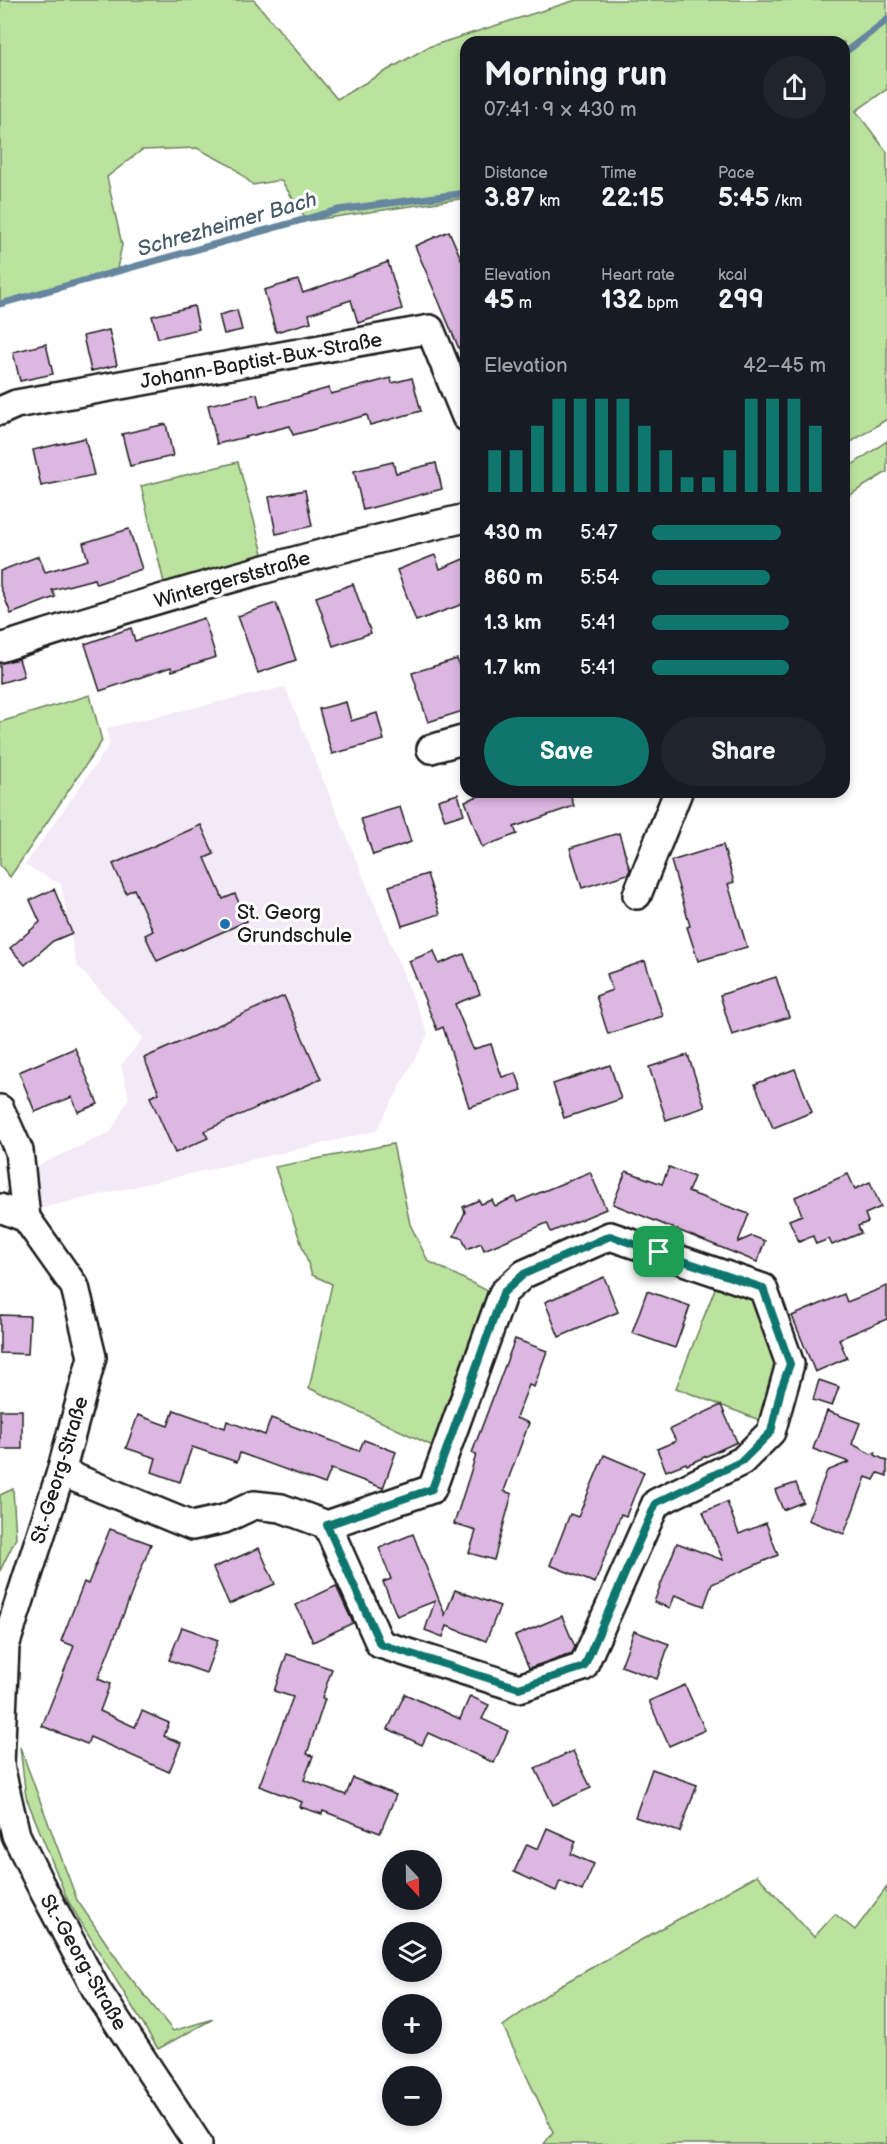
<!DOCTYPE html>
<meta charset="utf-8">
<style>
:root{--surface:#171b24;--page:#20242c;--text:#f1f3f6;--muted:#9ea1a6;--accent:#0f766e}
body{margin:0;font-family:"Balsamiq Sans",sans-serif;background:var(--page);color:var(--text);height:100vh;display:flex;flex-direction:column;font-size:22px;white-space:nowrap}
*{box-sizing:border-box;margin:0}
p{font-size:20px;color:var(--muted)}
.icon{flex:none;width:33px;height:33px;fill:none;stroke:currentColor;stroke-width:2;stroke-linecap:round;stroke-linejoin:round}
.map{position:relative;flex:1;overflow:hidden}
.details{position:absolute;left:460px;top:36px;width:390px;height:762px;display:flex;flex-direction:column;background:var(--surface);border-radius:18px;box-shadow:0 3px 9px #0003}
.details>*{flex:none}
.needle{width:39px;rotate:158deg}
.controls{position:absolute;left:382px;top:1850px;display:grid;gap:12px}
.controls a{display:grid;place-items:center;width:60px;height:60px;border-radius:50%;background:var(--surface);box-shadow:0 3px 9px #0003;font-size:30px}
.pin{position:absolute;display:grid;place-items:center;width:51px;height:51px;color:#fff;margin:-26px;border-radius:12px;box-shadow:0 3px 9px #0006}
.round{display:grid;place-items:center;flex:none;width:63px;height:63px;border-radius:32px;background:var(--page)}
.summary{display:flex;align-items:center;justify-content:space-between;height:102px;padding:0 24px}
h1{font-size:33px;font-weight:700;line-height:45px}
.figures{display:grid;grid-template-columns:repeat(3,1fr);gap:9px;height:102px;padding:6px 24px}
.figures div{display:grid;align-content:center}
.figures b{font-size:26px;font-weight:700}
.figures small{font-size:16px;font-weight:400}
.figures p{font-size:16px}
.chart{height:168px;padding:12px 24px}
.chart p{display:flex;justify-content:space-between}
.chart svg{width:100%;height:108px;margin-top:6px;stroke:var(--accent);stroke-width:6}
.action{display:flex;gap:12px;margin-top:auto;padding:12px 24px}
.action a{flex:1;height:69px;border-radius:36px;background:var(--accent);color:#fff;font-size:24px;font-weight:700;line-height:69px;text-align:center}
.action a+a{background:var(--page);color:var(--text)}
ul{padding:0 24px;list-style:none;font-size:20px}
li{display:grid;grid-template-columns:96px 72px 1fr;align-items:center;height:45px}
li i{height:15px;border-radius:8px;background:var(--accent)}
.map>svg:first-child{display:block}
.built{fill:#f4e9f6}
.green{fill:#bbe29e;stroke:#6c7f5d;stroke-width:1.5}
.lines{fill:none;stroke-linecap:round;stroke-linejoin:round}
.stream{stroke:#65869e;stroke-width:7}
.building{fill:#dcb7e1;stroke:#1c1c1c;stroke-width:1.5}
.minor-casing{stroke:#1c1c1c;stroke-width:32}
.minor{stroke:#fff;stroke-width:27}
.route-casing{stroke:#fff;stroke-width:12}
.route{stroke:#0f766e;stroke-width:8}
.poi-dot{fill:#1f6fb2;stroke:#fff;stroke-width:2}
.labels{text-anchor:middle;stroke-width:6;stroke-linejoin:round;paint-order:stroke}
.street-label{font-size:20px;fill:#1c1c1c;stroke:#fff}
.poi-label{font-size:20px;fill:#1c1c1c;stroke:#fff;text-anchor:start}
.water-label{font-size:21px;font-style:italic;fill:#465a68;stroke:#fff}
</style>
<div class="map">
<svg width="887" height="2144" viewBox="0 0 887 2144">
<rect width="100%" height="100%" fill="#fff"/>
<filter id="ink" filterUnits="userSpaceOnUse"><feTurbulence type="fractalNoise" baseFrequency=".0167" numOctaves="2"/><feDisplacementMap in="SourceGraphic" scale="12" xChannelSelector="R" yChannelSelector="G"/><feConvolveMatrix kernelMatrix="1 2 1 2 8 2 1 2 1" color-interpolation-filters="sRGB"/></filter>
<g filter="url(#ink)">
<path class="built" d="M 285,687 L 428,1034 L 376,1131 L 33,1210 L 28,1170 L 111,1132 L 129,1098 L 121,1065 L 143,1038 L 76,964 L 61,884 L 25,865 L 110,744 L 106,728 Z"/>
<g class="green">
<path d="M 0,0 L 254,0 L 337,99 L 428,47 L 576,0 L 887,0 L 887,89 L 856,111 L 887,152 L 887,419 L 845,446 L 844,42 L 466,42 L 466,198 L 307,221 L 281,180 L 253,185 L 233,167 L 197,148 L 142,150 L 107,177 L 122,245 L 117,269 L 0,304 Z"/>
<path d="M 887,441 L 887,472 L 845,498 L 845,470 Z"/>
<path d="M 238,462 L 264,557 L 165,587 L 141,486 Z"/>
<path d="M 90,695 L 102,741 L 10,877 L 0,865 L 0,722 Z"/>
<path d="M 393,1144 L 410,1224 L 428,1261 L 494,1294 L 437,1448 L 309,1388 L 332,1284 L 312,1275 L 275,1167 Z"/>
<path d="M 718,1281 L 756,1294 L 782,1364 L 762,1421 L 676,1388 Z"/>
<path d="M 13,1489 L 16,1538 L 0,1571 L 0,1495 Z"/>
<path d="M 20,1747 L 77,1900 L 126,1972 L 173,2031 L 213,2019 L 158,2049 L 68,1901 L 26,1797 Z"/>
<path d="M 757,1875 L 814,1937 L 835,1914 L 855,1930 L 887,1887 L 887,2144 L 544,2144 L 553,2132 L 503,2026 L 559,1986 Z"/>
</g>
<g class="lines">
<g class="stream">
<path d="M 844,53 L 887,20"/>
<path d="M 0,304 L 338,210 L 466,193"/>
</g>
</g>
<g class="building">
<path d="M 449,231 L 466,270 L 466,365 L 415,246 Z"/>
<path d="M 388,262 L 402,309 L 358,323 L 351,300 L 309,314 L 311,322 L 276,332 L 264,290 L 298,280 L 303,293 Z"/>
<path d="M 194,306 L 199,329 L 158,338 L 152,316 Z"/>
<path d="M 237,310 L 242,330 L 224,334 L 219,315 Z"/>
<path d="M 109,330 L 117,365 L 91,371 L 83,336 Z"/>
<path d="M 46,344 L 53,374 L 20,381 L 13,352 Z"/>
<path d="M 391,378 L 392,383 L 412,378 L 421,411 L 370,425 L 367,415 L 293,435 L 290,426 L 217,444 L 208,405 L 257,394 L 260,407 L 329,388 L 331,394 Z"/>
<path d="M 166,424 L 173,456 L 130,466 L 122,434 Z"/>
<path d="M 85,438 L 94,475 L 41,486 L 33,450 Z"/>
<path d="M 393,462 L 396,473 L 436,463 L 442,489 L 363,510 L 354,471 Z"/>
<path d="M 305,490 L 312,526 L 276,534 L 269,497 Z"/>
<path d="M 129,529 L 142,569 L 96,584 L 94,579 L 52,590 L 55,597 L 11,614 L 0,586 L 0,571 L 39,556 L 45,572 L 88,560 L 83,543 Z"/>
<path d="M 435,555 L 440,569 L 466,558 L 466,603 L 416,621 L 397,570 Z"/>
<path d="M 353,584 L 371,633 L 333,646 L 316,597 Z"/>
<path d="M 276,603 L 296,660 L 258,673 L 238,616 Z"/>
<path d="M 204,618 L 216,657 L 172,671 L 171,667 L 100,691 L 85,644 L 131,628 L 135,641 Z"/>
<path d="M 19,659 L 24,676 L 0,683 L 0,663 Z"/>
<path d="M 457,659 L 466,690 L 466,710 L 428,722 L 412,673 Z"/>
<path d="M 346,702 L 351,721 L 377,713 L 384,740 L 332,754 L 319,709 Z"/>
<path d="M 490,792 L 569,792 L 574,806 L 514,827 L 517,834 L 482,847 L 465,801 Z"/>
<path d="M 458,794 L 464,814 L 445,820 L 438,800 Z"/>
<path d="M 400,807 L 411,842 L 373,855 L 361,819 Z"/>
<path d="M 201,825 L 214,854 L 205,858 L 223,899 L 235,894 L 247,921 L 157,961 L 145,935 L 153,931 L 134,889 L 126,893 L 113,864 Z"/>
<path d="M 619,833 L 630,870 L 628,874 L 582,888 L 570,848 Z"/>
<path d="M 723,845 L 734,882 L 728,884 L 747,947 L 698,961 L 687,927 L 690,926 L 671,861 Z"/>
<path d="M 427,874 L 440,914 L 402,926 L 389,886 Z"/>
<path d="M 54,889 L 72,933 L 53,941 L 25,965 L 10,948 L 40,922 L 30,900 Z"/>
<path d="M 434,951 L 439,964 L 464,954 L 480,994 L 455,1004 L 473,1049 L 491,1044 L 502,1077 L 516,1073 L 522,1090 L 469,1107 L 443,1027 L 437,1030 L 409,961 Z"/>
<path d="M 645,961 L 663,1016 L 608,1034 L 596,996 L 612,990 L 607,974 Z"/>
<path d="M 776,977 L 789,1017 L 732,1035 L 720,995 Z"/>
<path d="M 284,996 L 321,1079 L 204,1131 L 208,1138 L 175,1153 L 150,1097 L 159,1093 L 144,1058 Z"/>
<path d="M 75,1048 L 98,1104 L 78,1112 L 72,1097 L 35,1112 L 19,1072 Z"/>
<path d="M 688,1055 L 705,1107 L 666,1120 L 649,1067 Z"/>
<path d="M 610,1065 L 621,1099 L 564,1118 L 553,1084 Z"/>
<path d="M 795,1069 L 812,1112 L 773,1128 L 755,1084 Z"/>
<path d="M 669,1167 L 694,1177 L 688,1192 L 749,1214 L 738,1242 L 752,1236 L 765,1241 L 757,1262 L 613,1204 L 626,1171 L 662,1184 Z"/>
<path d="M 590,1172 L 606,1209 L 551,1232 L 547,1223 L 484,1250 L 481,1243 L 467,1249 L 462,1238 L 454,1236 L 465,1212 L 463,1207 L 479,1200 L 481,1204 L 492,1200 L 495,1206 L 515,1197 L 517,1202 Z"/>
<path d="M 848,1174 L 855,1189 L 870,1182 L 881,1207 L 865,1214 L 868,1222 L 858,1226 L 861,1233 L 832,1245 L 829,1239 L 816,1244 L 813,1236 L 799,1242 L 789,1220 L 802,1215 L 795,1197 Z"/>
<path d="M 604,1277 L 618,1312 L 559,1337 L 545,1302 Z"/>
<path d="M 887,1286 L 887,1319 L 839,1339 L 847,1358 L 815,1372 L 792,1316 L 844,1294 L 847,1302 Z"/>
<path d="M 647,1291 L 690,1306 L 675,1348 L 632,1333 Z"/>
<path d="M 0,1315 L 30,1316 L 28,1354 L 0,1353 Z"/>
<path d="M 515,1339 L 547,1351 L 534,1387 L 529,1385 L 516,1418 L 529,1423 L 504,1491 L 512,1494 L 494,1560 L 469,1553 L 476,1531 L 454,1524 L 476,1455 L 472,1453 Z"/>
<path d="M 819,1380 L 839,1387 L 832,1406 L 813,1400 Z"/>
<path d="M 721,1405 L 737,1442 L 687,1465 L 686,1463 L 666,1471 L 657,1449 L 676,1441 L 670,1429 Z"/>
<rect x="0" y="1410" width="22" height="39"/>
<path d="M 174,1410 L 225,1428 L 227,1421 L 265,1435 L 271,1418 L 359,1451 L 364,1440 L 396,1452 L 383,1488 L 331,1469 L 325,1484 L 240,1453 L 237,1462 L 192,1447 L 180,1482 L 152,1472 L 156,1458 L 126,1448 L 138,1415 L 168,1426 Z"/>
<path d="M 827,1411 L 860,1423 L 852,1444 L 871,1454 L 876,1452 L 875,1455 L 887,1461 L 887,1476 L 878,1473 L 874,1480 L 866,1477 L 844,1534 L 808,1520 L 827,1471 L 849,1462 L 813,1449 Z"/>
<path d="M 604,1455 L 644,1472 L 626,1516 L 621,1514 L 595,1583 L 550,1565 L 570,1514 L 578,1517 Z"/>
<path d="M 796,1483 L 803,1502 L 783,1510 L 775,1490 Z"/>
<path d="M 727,1502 L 739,1534 L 766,1523 L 778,1555 L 712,1584 L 704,1606 L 675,1595 L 670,1608 L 654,1602 L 677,1543 L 723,1560 L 703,1512 Z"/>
<path d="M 110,1529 L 151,1544 L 98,1679 L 110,1684 L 100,1711 L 135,1727 L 142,1711 L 169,1723 L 164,1736 L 181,1743 L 169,1772 L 90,1737 L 87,1744 L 42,1726 L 74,1646 L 61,1641 L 84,1582 L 88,1584 Z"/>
<path d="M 413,1534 L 445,1615 L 455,1590 L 500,1606 L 486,1641 L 447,1626 L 443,1637 L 425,1630 L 435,1601 L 397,1616 L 383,1582 L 391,1579 L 379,1548 Z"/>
<path d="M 259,1548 L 275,1584 L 229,1604 L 213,1568 Z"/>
<path d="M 336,1586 L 353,1623 L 313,1642 L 296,1605 Z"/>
<path d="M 562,1616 L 575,1647 L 572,1653 L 529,1668 L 515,1636 Z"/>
<path d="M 182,1627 L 218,1640 L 206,1673 L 169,1660 Z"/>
<path d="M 634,1631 L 669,1644 L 657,1679 L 621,1666 Z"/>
<path d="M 287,1654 L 332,1669 L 322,1698 L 325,1699 L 307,1754 L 313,1756 L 304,1780 L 346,1795 L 353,1778 L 396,1795 L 380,1833 L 323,1811 L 322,1814 L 300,1807 L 302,1802 L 259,1786 L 293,1697 L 274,1691 Z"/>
<path d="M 685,1685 L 705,1730 L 669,1746 L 649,1701 Z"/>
<path d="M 405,1694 L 460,1719 L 470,1696 L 489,1705 L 482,1719 L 508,1731 L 494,1763 L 428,1733 L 422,1745 L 388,1729 Z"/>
<path d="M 573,1751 L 591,1788 L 553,1805 L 535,1768 Z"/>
<path d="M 652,1769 L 697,1785 L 680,1832 L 635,1817 Z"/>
<path d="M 547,1828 L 576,1841 L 571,1854 L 594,1864 L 582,1891 L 560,1881 L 556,1891 L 514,1872 L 527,1844 L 538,1849 Z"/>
</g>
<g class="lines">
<g class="minor-casing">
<g id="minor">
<path d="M 0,411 L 16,404 L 430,329 L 466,417"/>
<path d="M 0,648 C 154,599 309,554 466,518"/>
<path d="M 431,749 L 466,739"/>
<path d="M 637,895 L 678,792"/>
<path d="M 0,1109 L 19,1151 L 26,1218"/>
<path d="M 0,1208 L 26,1218 L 75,1287 L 92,1357 L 61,1472 L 5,1646 L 0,1765"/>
<path d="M 61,1472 L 192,1526 L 224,1519 L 254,1505 L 281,1508 L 327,1525 L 432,1489 L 503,1293 L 524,1274 L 610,1236 L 763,1288 L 790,1364 L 771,1432 L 742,1461 L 656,1503 L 583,1667 L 519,1688 L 380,1644 L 327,1525"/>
<path d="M 0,1766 L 16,1835 L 40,1884 L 96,1989 L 198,2144"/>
</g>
</g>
<use href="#minor" class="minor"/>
</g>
</g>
<g class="lines" filter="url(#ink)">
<g class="route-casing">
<path id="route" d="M 610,1236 L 763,1288 L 790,1364 L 781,1389 L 771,1432 L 742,1461 L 656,1503 L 584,1667 L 519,1688 L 380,1644 L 327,1525 L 432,1489 L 503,1293 L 524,1274 Z"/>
</g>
<use href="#route" class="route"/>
</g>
<circle class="poi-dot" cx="225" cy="924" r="6"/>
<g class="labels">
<g class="street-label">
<text transform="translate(261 360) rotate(-10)" y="7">Johann-Baptist-Bux-Straße</text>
<text transform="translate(232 579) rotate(-16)" y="7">Wintergerststraße</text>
<text transform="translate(59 1470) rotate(-73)" y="7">St.-Georg-Straße</text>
<text transform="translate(84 1962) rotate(60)" y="7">St.-Georg-Straße</text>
</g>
<g class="poi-label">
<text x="237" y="919">St. Georg<tspan x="237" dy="23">Grundschule</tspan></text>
</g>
<g class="water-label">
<text transform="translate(227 224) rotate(-16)" y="7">Schrezheimer Bach</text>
</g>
</g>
</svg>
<div class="controls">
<a><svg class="needle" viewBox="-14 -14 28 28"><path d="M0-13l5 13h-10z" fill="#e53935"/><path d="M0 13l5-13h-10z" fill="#9ea1a6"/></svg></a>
<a><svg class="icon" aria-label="layers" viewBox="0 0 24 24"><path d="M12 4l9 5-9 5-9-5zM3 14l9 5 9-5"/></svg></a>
<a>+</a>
<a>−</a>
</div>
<div class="pin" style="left:659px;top:1252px;background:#1e9e55"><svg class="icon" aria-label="arrive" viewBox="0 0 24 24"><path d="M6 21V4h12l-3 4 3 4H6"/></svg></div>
<section class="details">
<div class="summary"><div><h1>Morning run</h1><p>07:41 · 9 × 430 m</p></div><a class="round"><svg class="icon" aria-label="share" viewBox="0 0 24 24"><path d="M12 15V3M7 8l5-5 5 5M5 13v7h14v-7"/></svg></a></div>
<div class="figures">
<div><p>Distance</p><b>3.87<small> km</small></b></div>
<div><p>Time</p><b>22:15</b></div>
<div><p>Pace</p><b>5:45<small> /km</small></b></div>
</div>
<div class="figures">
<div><p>Elevation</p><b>45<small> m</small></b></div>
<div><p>Heart rate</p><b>132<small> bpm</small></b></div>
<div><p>kcal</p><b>299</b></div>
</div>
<div class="chart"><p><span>Elevation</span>42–45 m</p>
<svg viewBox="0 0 160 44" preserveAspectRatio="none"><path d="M5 44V27M15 44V27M25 44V17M35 44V6M45 44V6M55 44V6M65 44V6M75 44V17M85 44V27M95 44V38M105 44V38M115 44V27M125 44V6M135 44V6M145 44V6M155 44V17"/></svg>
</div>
<ul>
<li><b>430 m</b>5:47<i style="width:74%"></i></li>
<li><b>860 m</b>5:54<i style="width:68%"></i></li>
<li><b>1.3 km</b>5:41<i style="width:79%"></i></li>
<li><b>1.7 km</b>5:41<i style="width:79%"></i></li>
</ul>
<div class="action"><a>Save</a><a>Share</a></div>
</section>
</div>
